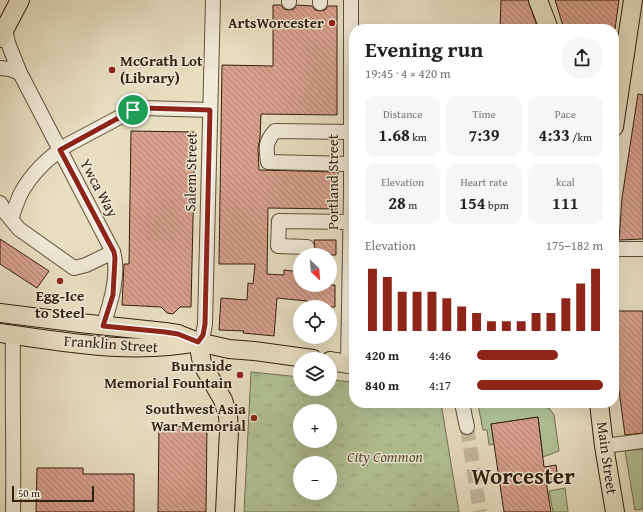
<!DOCTYPE html>
<meta charset="utf-8">
<style>
:root{--surface:#fff;--page:#f6f6f6;--text:#222;--muted:#767676;--accent:#8f2418}
body{margin:0;font-family:"Gentium Book Plus",serif;background:var(--page);color:var(--text);height:100vh;display:flex;flex-direction:column;font-size:15px;white-space:nowrap}
*{box-sizing:border-box;margin:0}
p{font-size:13px;color:var(--muted)}
.icon{flex:none;width:22px;height:22px;fill:none;stroke:currentColor;stroke-width:2;stroke-linecap:round;stroke-linejoin:round}
.map{position:relative;flex:1;overflow:hidden}
.panel{position:absolute;left:349px;top:24px;width:270px;height:384px;display:flex;flex-direction:column;background:var(--surface);border-radius:16px;box-shadow:0 4px 16px #0002}
.panel>*{flex:none}
.needle{width:26px;rotate:154deg}
.fabs{position:absolute;left:293px;top:248px;display:grid;gap:8px}
.fabs a{display:grid;place-items:center;width:44px;height:44px;border-radius:50%;background:var(--surface);box-shadow:0 4px 16px #0002;font-size:20px}
.scale{position:absolute;left:12px;bottom:10px;width:82px;box-sizing:border-box;padding-left:4px;border:2px solid #341f0f;border-top:0;font-size:11px;line-height:14px;white-space:nowrap;color:#341f0f;-webkit-text-stroke:3px #f0ead7;paint-order:stroke}
.pin{position:absolute;display:grid;place-items:center;width:34px;height:34px;color:#fff;margin:-17px;border:2px solid #fff;border-radius:50%;box-shadow:0 1px 4px #0007}
.round{display:grid;place-items:center;flex:none;width:42px;height:42px;border-radius:21px;background:var(--page)}
.summary{display:flex;align-items:center;justify-content:space-between;height:68px;padding:0 16px}
h1{font-size:22px;font-weight:700;line-height:30px}
.figures{display:grid;grid-template-columns:repeat(3,1fr);gap:6px;height:68px;padding:4px 16px}
.figures div{display:grid;align-content:center;border-radius:10px;background:var(--page);text-align:center}
.figures b{font-size:17px;font-weight:700}
.figures small{font-size:11px;font-weight:400}
.figures p{font-size:11px}
.chart{height:112px;padding:8px 16px}
.chart p{display:flex;justify-content:space-between}
.chart svg{width:100%;height:72px;margin-top:4px;stroke:var(--accent);stroke-width:6}
ul{padding:0 16px;list-style:none;font-size:13px}
li{display:grid;grid-template-columns:64px 48px 1fr;align-items:center;height:30px}
li i{height:10px;border-radius:5px;background:var(--accent)}
.map>svg:first-child{display:block}
.grass{fill:#b2c396;stroke:#737152}
.park{fill:url(#park-tufts);stroke:#737152;fill-rule:evenodd}
.building{fill:url(#building-back-hatch);stroke:#341f0f}
.lines{fill:none;stroke-linecap:round;stroke-linejoin:round}
.minor-tunnel{stroke:#c4b99d;stroke-width:14;stroke-dasharray:14 7;stroke-linecap:butt}
.minor-casing{stroke:#614f3c;stroke-width:16}
.major-casing{stroke:#341f0f;stroke-width:20}
.minor{stroke:#f0ead7;stroke-width:14}
.major{stroke:#e8dfc1;stroke-width:18}
.route-casing{stroke:#fff;stroke-width:8}
.route{stroke:#8f2418;stroke-width:5}
.poi-dot{fill:#8f2418;stroke:#f0ead7;stroke-width:1.5}
.labels{text-anchor:middle;stroke-width:3;stroke-linejoin:round;paint-order:stroke}
.poi-label{font-size:15px;font-weight:bold;fill:#341f0f;stroke:#f0ead7;text-anchor:end}
.street-label{font-size:15px;fill:#341f0f;stroke:#f0ead7}
.park-label{font-size:15px;font-style:italic;fill:#5a5038;stroke:#f0ead7}
.town-label{font-size:23px;font-weight:bold;fill:#341f0f;stroke:#f0ead7}
</style>
<div class="map">
<svg width="643" height="512" viewBox="0 0 643 512">
<defs>
<pattern id="park-tufts" width="24" height="20" patternUnits="userSpaceOnUse"><rect width="24" height="20" fill="#b2c396"/><path d="M3 7l-1-3M5 7V3M7 7l1-3M15 17l-1-3M17 17v-4M19 17l1-3" fill="none" stroke="#9aa780"/></pattern>
<pattern id="building-back-hatch" width="6" height="6" patternUnits="userSpaceOnUse"><rect width="6" height="6" fill="#d8a18d"/><path d="M-1 5l2 2M0 0l6 6M5-1l2 2" fill="none" stroke="#b08372"/></pattern>
</defs>
<rect width="100%" height="100%" fill="#e8dfc1"/>
<filter id="stains"><feTurbulence type="fractalNoise" baseFrequency=".005" numOctaves="4"/><feColorMatrix values="0 0 0 0 .2 0 0 0 0 .09 0 0 0 0 .02 0 0 0 .5 -.17"/></filter>
<radialGradient id="worn" r=".72"><stop offset=".6" stop-color="#630" stop-opacity="0"/><stop offset="1" stop-color="#630" stop-opacity=".3"/></radialGradient>
<g class="grass">
<path d="M 480,403 L 504,403 L 549,408 L 554,415 L 559,451 L 543,457 L 538,417 L 491,424 L 494,444 L 489,445 L 487,430 L 483,430 L 478,405 Z"/>
<path d="M 643,449 L 643,509 L 635,510 L 625,451 Z"/>
<path d="M 565,488 L 568,512 L 553,512 L 549,491 Z"/>
</g>
<path class="park" d="M 251,372 L 300,377 L 300,389 L 330,389 L 330,380 L 354,382 L 354,403 L 441,403 L 459,512 L 244,512 ZM 300,411 L 330,411 L 330,441 L 300,441 ZM 300,463 L 330,463 L 330,493 L 300,493 Z"/>
<g class="building">
<path d="M 501,0 L 528,0 L 538,29 L 500,29 Z"/>
<path d="M 555,0 L 619,0 L 615,29 L 564,29 Z"/>
<path d="M 273,5 L 281,5 L 284,9 L 289,10 L 294,9 L 297,5 L 312,6 L 315,10 L 320,11 L 325,10 L 328,6 L 337,6 L 337,115 L 261,114 L 260,138 L 258,148 L 259,170 L 338,172 L 337,209 L 268,208 L 267,274 L 284,275 L 284,270 L 300,272 L 300,285 L 335,285 L 335,307 L 306,307 L 307,301 L 277,298 L 274,336 L 243,333 L 244,331 L 219,330 L 221,298 L 247,300 L 248,283 L 253,284 L 255,264 L 219,264 L 222,65 L 273,66 Z"/>
<path d="M 638,94 L 643,95 L 643,239 L 619,240 L 622,198 Z"/>
<path d="M 131,131 L 195,132 L 191,307 L 180,307 L 173,314 L 167,313 L 161,307 L 122,305 L 124,264 L 129,264 Z"/>
<path d="M 0,239 L 49,271 L 37,288 L 0,264 Z"/>
<path d="M 314,240 L 336,240 L 336,255 L 314,255 L 315,248 Z"/>
<path d="M 618,311 L 643,311 L 643,433 L 625,435 L 616,368 L 615,341 Z"/>
<path d="M 538,417 L 544,467 L 556,465 L 558,479 L 546,481 L 551,512 L 504,512 L 491,424 Z"/>
<path d="M 159,426 L 207,427 L 206,512 L 158,512 Z"/>
<path d="M 37,468 L 83,468 L 83,474 L 134,474 L 134,512 L 36,512 Z"/>
</g>
<g class="lines">
<path class="minor-tunnel" d="M 467,427 L 480,512"/>
<g class="minor-casing">
<g id="minor">
<path d="M 289,2 L 289,0"/>
<path d="M 320,3 L 320,0"/>
<path d="M 5,29 L 8,43 L 20,73 L 113,252 C 120,274 110,305 103,326"/>
<path d="M 0,68 L 10,69 L 20,73"/>
<path d="M 350,132 L 275,131 C 265,142 266,148 268,162 L 351,164"/>
<path d="M 0,203 L 5,212 L 19,229 L 74,268 L 86,265 L 113,252"/>
<path d="M 11,219 C 14,211 17,201 21,193 C 32,173 50,156 69,144 L 133,110 L 143,108 L 210,110"/>
<path d="M 307,247 L 278,246 L 279,221 L 350,222"/>
<path d="M 614,249 L 643,249"/>
<path d="M 13,335 C 12,394 14,453 13,512"/>
<path d="M 198,342 L 203,335 L 205,324 L 213,0"/>
<path d="M 348,364 L 351,192 L 351,0"/>
<path d="M 462,403 L 467,427"/>
<path d="M 604,446 L 643,441"/>
</g>
</g>
<g class="major-casing">
<g id="major">
<path d="M 538,0 L 549,29"/>
<path d="M 0,38 L 20,0"/>
<path d="M 614,127 L 633,0"/>
<path d="M 0,313 L 80,323 L 165,332 L 178,334 L 198,342 L 229,349 L 254,351 L 313,359"/>
<path d="M 0,333 C 65,342 132,355 198,342"/>
<path d="M 198,342 L 202,363 L 205,369 L 223,400 L 228,416 L 229,431 L 225,512"/>
<path d="M 330,361 L 354,365"/>
<path d="M 599,403 L 604,446 L 615,512"/>
</g>
</g>
<use href="#minor" class="minor"/>
<use href="#major" class="major"/>
</g>
<g class="lines">
<g class="route-casing">
<path id="route" d="M 143,108 L 210,110 L 205,324 L 203,335 L 198,342 L 178,334 L 165,332 L 103,326 L 113,295 L 115,258 L 114,252 L 60,150 L 133,110 Z"/>
</g>
<use href="#route" class="route"/>
</g>
<g class="poi-dot">
<circle cx="332" cy="23" r="4"/>
<circle cx="112" cy="70" r="4"/>
<circle cx="60" cy="281" r="4"/>
<circle cx="240" cy="375" r="4"/>
<circle cx="254" cy="418" r="4"/>
</g>
<g class="labels">
<g class="poi-label">
<text x="324" y="28">ArtsWorcester</text>
<text x="120" y="66" text-anchor="start">McGrath Lot<tspan x="120" dy="17">(Library)</tspan></text>
<text x="60" y="301" text-anchor="middle">Egg-Ice<tspan x="60" dy="17">to Steel</tspan></text>
<text x="232" y="371">Burnside<tspan x="232" dy="17">Memorial Fountain</tspan></text>
<text x="246" y="414">Southwest Asia<tspan x="246" dy="17">War Memorial</tspan></text>
</g>
<g class="street-label">
<text transform="translate(191 172) rotate(-89)" y="5">Salem Street</text>
<text transform="translate(333 182) rotate(-90)" y="5">Portland Street</text>
<text transform="translate(99 188) rotate(62)" y="5">Ywca Way</text>
<text transform="translate(111 344) rotate(4)" y="5">Franklin Street</text>
<text transform="translate(607 458) rotate(82)" y="5">Main Street</text>
</g>
<g class="park-label">
<text x="385" y="462">City Common</text>
</g>
<g class="town-label">
<text x="523" y="484">Worcester</text>
</g>
</g>
<rect width="100%" height="100%" filter="url(#stains)"/>
<rect width="100%" height="100%" fill="url(#worn)"/>
</svg>
<div class="fabs">
<a><svg class="needle" viewBox="-14 -14 28 28"><path d="M0-13l5 13h-10z" fill="#e53935"/><path d="M0 13l5-13h-10z" fill="#767676"/></svg></a>
<a><svg class="icon" aria-label="locate" viewBox="0 0 24 24"><circle cx="12" cy="12" r="6"/><path d="M12 2v4M12 18v4M2 12h4M18 12h4"/></svg></a>
<a><svg class="icon" aria-label="layers" viewBox="0 0 24 24"><path d="M12 4l9 5-9 5-9-5zM3 14l9 5 9-5"/></svg></a>
<a>+</a>
<a>−</a>
</div>
<div class="scale">50 m</div>
<div class="pin" style="left:133px;top:110px;background:#1e9e55"><svg class="icon" aria-label="arrive" viewBox="0 0 24 24"><path d="M6 21V4h12l-3 4 3 4H6"/></svg></div>
<section class="panel">
<div class="summary"><div><h1>Evening run</h1><p>19:45 · 4 × 420 m</p></div><a class="round"><svg class="icon" aria-label="share" viewBox="0 0 24 24"><path d="M12 15V3M7 8l5-5 5 5M5 13v7h14v-7"/></svg></a></div>
<div class="figures">
<div><p>Distance</p><b>1.68<small> km</small></b></div>
<div><p>Time</p><b>7:39</b></div>
<div><p>Pace</p><b>4:33<small> /km</small></b></div>
</div>
<div class="figures">
<div><p>Elevation</p><b>28<small> m</small></b></div>
<div><p>Heart rate</p><b>154<small> bpm</small></b></div>
<div><p>kcal</p><b>111</b></div>
</div>
<div class="chart"><p><span>Elevation</span>175–182 m</p>
<svg viewBox="0 0 160 44" preserveAspectRatio="none"><path d="M5 44V6M15 44V11M25 44V20M35 44V20M45 44V20M55 44V24M65 44V29M75 44V33M85 44V38M95 44V38M105 44V38M115 44V33M125 44V33M135 44V24M145 44V15M155 44V6"/></svg>
</div>
<ul>
<li><b>420 m</b>4:46<i style="width:64%"></i></li>
<li><b>840 m</b>4:17<i style="width:100%"></i></li>
</ul>
</section>
</div>
